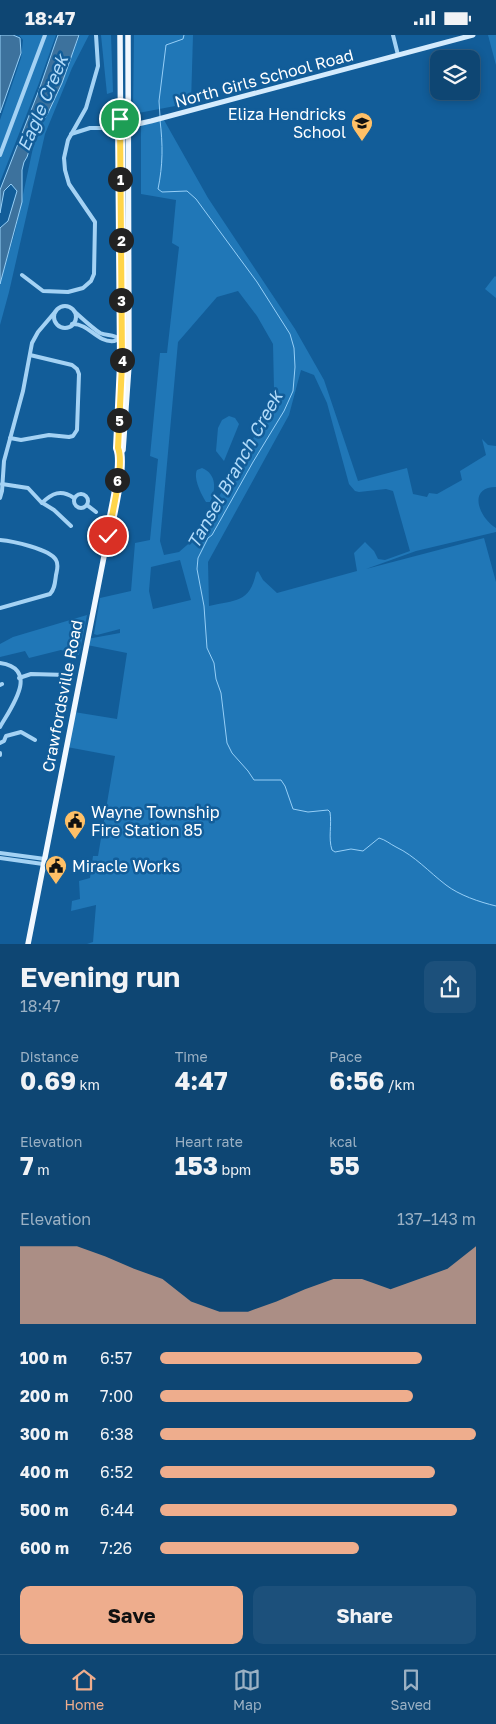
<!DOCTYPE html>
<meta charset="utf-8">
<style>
:root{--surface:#0e4673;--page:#1c507b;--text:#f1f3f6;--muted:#9bb1c4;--line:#2e5e85;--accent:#eead8d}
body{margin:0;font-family:"Golos Text",sans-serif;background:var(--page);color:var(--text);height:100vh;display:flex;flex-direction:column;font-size:19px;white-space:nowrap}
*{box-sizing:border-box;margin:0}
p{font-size:16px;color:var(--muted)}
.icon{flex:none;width:28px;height:28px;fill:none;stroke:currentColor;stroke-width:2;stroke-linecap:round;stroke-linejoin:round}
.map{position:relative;height:909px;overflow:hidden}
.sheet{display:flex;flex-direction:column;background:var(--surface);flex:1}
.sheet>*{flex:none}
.buttons{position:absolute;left:430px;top:15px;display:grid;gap:10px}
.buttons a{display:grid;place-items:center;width:50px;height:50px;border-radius:10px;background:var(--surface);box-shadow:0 2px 8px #0003,0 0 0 1px var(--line);font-size:25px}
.pin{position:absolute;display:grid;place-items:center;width:42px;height:42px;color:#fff;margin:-21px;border:2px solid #fff;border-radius:50%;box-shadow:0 1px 5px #0007}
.km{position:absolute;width:25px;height:25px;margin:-12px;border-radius:50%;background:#222;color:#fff;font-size:14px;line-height:25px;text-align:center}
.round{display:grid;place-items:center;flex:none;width:52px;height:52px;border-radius:10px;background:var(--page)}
.overview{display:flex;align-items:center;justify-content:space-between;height:85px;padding:0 20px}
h1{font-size:28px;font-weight:700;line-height:38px}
.stats{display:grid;grid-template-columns:repeat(3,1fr);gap:8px;height:85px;padding:5px 20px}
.stats div{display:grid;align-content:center}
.stats b{font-size:25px;font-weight:700}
.stats small{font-size:14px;font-weight:400}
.stats p{font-size:14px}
.chart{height:140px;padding:10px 20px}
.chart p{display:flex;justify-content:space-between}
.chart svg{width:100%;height:90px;margin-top:5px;fill:var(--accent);opacity:.7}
.button{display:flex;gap:10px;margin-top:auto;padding:10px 20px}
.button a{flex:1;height:58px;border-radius:10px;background:var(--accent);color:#111;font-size:20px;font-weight:700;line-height:58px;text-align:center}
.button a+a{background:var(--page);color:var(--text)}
ul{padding:0 20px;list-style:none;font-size:16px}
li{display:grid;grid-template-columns:80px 60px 1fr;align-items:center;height:38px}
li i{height:12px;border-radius:6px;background:var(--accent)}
.status{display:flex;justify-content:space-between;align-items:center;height:35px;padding:0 25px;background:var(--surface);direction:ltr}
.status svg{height:14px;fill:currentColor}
.menu{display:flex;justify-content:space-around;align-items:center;height:70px;border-top:1px solid var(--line);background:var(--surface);font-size:14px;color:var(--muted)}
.menu a{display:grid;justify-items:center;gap:2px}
.menu .selected{color:var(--accent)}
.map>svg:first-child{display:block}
.green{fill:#2077b7;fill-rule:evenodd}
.water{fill:#3d729d;stroke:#96cff7}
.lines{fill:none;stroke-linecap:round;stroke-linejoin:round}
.stream{stroke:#96cff7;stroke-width:1}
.street{stroke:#a4d2f4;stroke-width:4}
.secondary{stroke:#d4ebfd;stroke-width:5}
.primary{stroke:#f1f8ff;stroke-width:5.5}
.route-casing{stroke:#fff;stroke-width:10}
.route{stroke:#ffd54a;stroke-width:6}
.labels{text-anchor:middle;stroke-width:5;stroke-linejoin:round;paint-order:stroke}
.street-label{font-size:16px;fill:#fff;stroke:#125d99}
.poi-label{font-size:16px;fill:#fff;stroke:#125d99;text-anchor:start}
.water-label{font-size:18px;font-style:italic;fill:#b1dbfa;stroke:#125d99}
</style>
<div class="status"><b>18:47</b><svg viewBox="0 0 49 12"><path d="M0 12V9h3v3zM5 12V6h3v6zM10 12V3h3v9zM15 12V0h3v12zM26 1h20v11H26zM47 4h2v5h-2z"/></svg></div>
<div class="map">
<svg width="496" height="909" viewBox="0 0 496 909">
<rect width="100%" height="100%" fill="#125d99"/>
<g class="green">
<path d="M 19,0 L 56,0 L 39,48 L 0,147 L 0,85 L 21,23 L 23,5 Z"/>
<path d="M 80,0 L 89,0 L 72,33 L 45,99 L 9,257 L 0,290 L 0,248 L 15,197 L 37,94 L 48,78 Z"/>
<path d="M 101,0 L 111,0 L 113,57 L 107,59 Z"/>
<path d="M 134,0 L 193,0 L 191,68 L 133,79 Z"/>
<path d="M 488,0 L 496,0 L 496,30 Z"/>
<path d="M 164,85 L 208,163 L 295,294 L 324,345 L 358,446 L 407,433 L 413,459 L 427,462 L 429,458 L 437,459 L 462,445 L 460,436 L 486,420 L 482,404 L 488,410 L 496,411 L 496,452 C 467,452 479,483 496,493 L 496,497 L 416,516 L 366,534 L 484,503 L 496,547 L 496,909 L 87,909 L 93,907 L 96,870 L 71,876 L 72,866 L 80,864 L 79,846 L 90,843 L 93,821 L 98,821 L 115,721 L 67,712 L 74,677 L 117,684 L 127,618 L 87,610 L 87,604 L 120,598 L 120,594 L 97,600 L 94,599 L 100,563 L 131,556 L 135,508 L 150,505 L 158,424 L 150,421 L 160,318 L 167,318 L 179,212 L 172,208 L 176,165 L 141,159 L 141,90 ZM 238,256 L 257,281 L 273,309 L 274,354 L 254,402 L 194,504 L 179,517 L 164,520 L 160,506 L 178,307 L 217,262 ZM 301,335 L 314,340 L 327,368 L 349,449 L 355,456 L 359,457 L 386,454 L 393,456 L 410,516 L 385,525 L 378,524 L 374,516 L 365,507 L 354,518 L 357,536 L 277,558 L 263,545 L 258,536 L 256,538 C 250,568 235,565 209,571 L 208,527 L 289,380 ZM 180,525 L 191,565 L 153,574 L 149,556 L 151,532 Z"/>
<path d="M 495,241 L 496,242 L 496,263 L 485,254 Z"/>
<path d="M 229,381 L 235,383 L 239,389 L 224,426 L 216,416 L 218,393 L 222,385 Z"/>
<path d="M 202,433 C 217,439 216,455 210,467 L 206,467 C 201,459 193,443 197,435 Z"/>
<path d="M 87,580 L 79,620 L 61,615 L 29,623 L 25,616 L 0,622 L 0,609 L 13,602 Z"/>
</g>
<g class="water">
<path d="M 0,0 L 13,0 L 20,3 L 21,18 L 0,78 Z"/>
<path d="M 58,0 L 79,0 L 62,48 L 48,78 L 35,98 L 27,122 L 24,127 L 22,135 L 22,167 L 0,249 L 0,193 L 8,186 L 17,156 L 11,149 L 4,156 L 0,178 L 0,155 L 39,55 Z"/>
</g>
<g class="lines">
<g class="stream">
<path d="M 160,81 L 159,66 L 166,10 L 183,4 L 184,0"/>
<path d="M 160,85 C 163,110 163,130 158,154 L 162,157 L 187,156 L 196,164 L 257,247 L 290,299 L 294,313 L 295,332 L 293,356 L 284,376 L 253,427 L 212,500 L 208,503 L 198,523 L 197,534 L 204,571 L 207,613 L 214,628 L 216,644 L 221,658 L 227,708 L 232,718 L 248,736 L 254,745 L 281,745 L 285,751 L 293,774 L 308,777 L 328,775 L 330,777 C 332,790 328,803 332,815 L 335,817 L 351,814 L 363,816 L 379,803 C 386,805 390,809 396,812 C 415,821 429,837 446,850 C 459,860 479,867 496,871"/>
</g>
<g class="street">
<path d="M 393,0 L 398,20"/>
<path d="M 71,99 L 90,93 L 120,93"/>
<path d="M 0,120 L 45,0"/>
<path d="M 22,240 L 43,256 L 68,257 L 83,253 L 91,246 L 94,239 L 95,187 L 69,149 L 65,135 L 64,123 L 68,105 L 86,73 L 98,31 L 96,0"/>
<circle cx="65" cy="282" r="11"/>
<path d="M 75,277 C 83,284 91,292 100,298 C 107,301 114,299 119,304"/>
<path d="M 72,289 C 89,288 97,308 114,306 C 117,305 120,304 122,304"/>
<path d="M 10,403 L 21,405 L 49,400 L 69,402 L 73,401 L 77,395 L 79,339 L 77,334 L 72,330 L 30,320"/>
<path d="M 2,449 L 28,453 L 41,467 L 54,475 L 71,491"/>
<circle cx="81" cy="466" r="7"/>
<path d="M 0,463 L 2,456 L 4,426 L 23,356 L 32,308 L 38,297 L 55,277"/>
<path d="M 42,468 C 52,458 61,454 74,463"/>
<path d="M 87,470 L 96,477"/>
<path d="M 0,505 C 12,506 50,514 56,525 C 59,530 57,535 56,540 C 55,547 55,554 50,559 L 0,573"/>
<path d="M 0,628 C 41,634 10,674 0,692"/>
<path d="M 19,643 L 31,639 L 67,640"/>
<path d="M 0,650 L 2,649"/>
<path d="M 0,708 L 4,706 L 6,701 L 21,697 L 35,705"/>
<path d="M 0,718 L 0,720"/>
<path d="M 0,818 L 45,824"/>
<path d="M 0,823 L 43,829"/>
</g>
<path class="secondary" d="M 120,93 L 151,86 L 473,0"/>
<g class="primary">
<path d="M 120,418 L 123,415 L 124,401 L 129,330 L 128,0"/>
<path d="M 28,909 L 108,501 C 111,482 125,429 118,413 L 122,329 L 120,0"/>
</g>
</g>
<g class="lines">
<g class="route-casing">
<path id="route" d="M 108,501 C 111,483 125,429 118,413 L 122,329 L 120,84"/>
</g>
<use href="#route" class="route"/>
</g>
<defs>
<g id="school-pin" transform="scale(1.125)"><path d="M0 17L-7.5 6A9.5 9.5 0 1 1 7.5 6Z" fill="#ffc067" stroke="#125d99"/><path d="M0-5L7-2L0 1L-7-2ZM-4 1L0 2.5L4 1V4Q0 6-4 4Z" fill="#111"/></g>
<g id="civic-pin" transform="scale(1.125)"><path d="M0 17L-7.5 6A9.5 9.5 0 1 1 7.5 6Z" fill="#ffc067" stroke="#125d99"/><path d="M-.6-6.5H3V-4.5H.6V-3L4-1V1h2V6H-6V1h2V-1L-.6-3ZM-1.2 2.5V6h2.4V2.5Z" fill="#111"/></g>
</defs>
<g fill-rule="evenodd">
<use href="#school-pin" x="362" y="88"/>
<use href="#civic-pin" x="75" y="786"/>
<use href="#civic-pin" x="56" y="831"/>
</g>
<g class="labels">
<g class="street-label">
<text transform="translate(264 43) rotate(-15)" y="6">North Girls School Road</text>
<text transform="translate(62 661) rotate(-79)" y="6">Crawfordsville Road</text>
</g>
<g class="poi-label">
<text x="346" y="85" text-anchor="end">Eliza Hendricks<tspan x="346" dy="18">School</tspan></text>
<text x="91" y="783">Wayne Township<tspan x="91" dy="18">Fire Station 85</tspan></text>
<text x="72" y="837">Miracle Works</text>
</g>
<g class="water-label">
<text transform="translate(43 68) rotate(-67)" y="6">Eagle Creek</text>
<text transform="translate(235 435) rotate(-61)" y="6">Tansel Branch Creek</text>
</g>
</g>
</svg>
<div class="buttons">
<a><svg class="icon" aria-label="layers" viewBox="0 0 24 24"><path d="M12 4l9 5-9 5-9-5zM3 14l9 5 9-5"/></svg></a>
</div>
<div class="pin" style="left:120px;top:84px;background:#1e9e55"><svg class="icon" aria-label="arrive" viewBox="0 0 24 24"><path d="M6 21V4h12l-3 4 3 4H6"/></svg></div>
<div class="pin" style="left:108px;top:501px;background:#d93025"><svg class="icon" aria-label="check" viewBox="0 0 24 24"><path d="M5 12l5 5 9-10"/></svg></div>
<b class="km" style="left:120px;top:144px">1</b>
<b class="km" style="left:121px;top:205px">2</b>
<b class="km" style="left:121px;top:265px">3</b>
<b class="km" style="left:122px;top:325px">4</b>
<b class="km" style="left:119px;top:385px">5</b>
<b class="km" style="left:117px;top:445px">6</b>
</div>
<section class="sheet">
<div class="overview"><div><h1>Evening run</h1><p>18:47</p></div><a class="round"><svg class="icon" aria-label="share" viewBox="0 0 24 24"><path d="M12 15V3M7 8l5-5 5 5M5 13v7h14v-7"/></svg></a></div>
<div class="stats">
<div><p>Distance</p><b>0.69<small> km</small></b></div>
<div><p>Time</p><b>4:47</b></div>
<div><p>Pace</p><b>6:56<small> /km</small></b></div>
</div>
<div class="stats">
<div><p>Elevation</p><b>7<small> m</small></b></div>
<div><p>Heart rate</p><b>153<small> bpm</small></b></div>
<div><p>kcal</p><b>55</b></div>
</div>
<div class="chart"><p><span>Elevation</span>137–143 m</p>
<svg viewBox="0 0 160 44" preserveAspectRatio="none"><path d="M0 44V6L10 6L20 6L30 11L40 17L50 22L60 33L70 38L80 38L90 33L100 27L110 22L120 22L130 27L140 22L150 17L160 6V44z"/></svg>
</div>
<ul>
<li><b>100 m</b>6:57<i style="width:83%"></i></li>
<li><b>200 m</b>7:00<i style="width:80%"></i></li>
<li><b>300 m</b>6:38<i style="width:100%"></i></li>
<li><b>400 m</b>6:52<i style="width:87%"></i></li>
<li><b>500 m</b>6:44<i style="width:94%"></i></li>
<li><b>600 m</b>7:26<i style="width:63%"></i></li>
</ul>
<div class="button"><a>Save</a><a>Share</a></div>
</section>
<nav class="menu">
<a class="selected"><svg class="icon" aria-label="home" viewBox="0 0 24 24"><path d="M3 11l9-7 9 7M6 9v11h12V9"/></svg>Home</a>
<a><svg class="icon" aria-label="map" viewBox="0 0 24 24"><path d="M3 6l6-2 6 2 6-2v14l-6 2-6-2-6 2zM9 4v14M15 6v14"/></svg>Map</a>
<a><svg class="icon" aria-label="saved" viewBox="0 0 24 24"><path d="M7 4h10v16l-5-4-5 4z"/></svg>Saved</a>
</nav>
